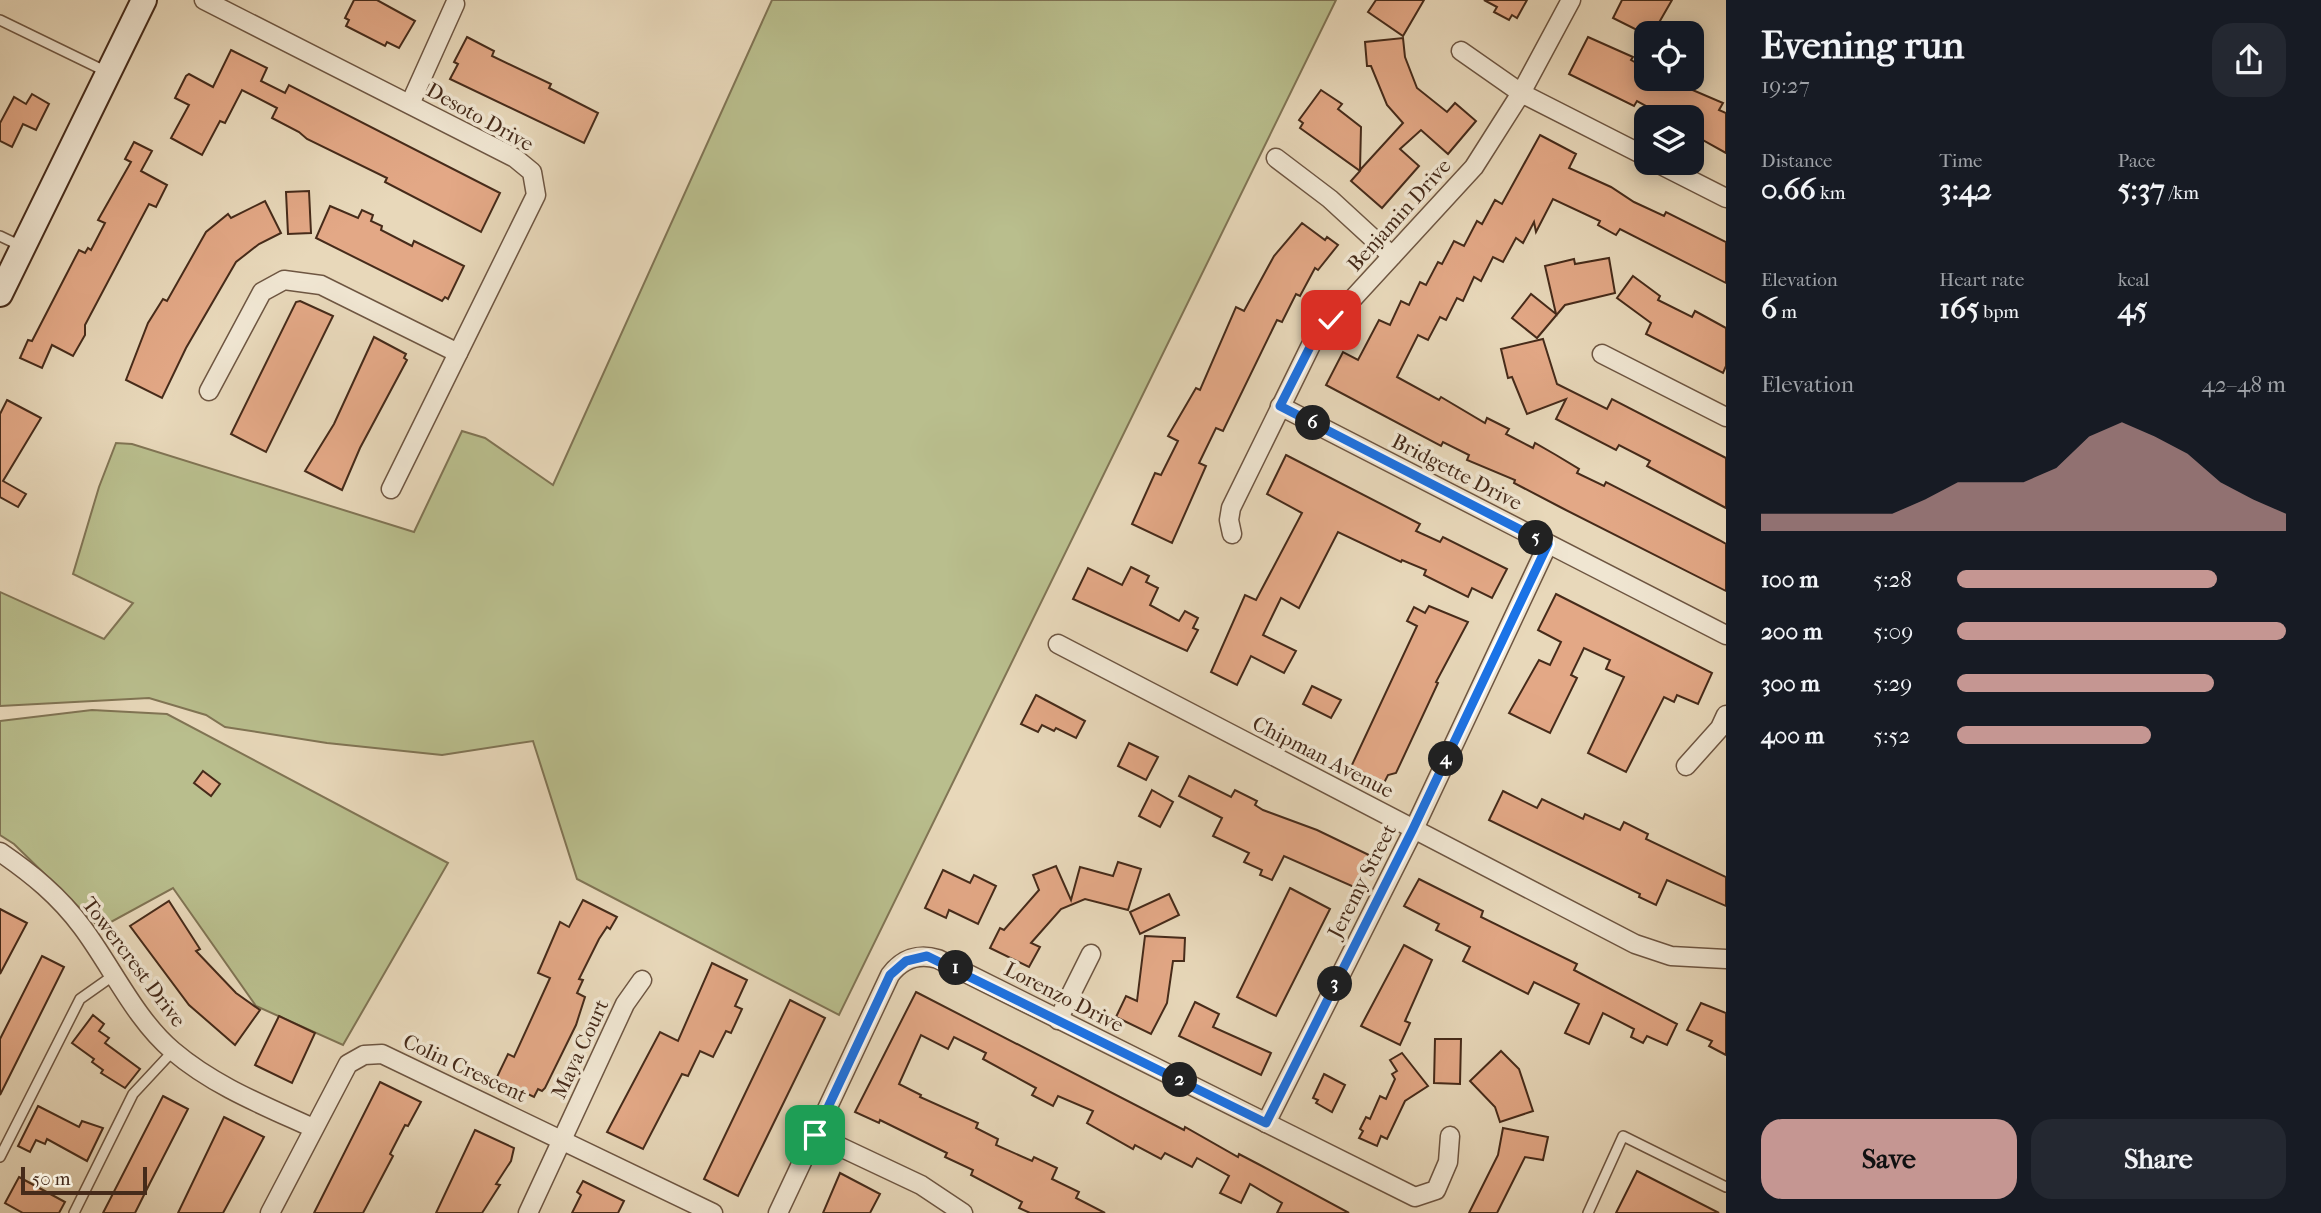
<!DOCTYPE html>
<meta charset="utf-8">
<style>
:root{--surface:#171b24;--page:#242831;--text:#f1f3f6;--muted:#9ea1a6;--accent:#c59692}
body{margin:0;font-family:"IM FELL French Canon",serif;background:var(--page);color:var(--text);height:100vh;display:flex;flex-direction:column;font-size:26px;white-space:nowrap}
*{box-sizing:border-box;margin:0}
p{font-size:23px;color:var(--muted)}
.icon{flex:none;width:38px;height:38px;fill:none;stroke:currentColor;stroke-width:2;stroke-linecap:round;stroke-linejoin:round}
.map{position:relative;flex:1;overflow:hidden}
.details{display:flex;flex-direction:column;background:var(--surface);width:595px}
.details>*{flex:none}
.fabs{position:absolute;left:1634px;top:21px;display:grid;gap:14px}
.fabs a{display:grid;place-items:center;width:70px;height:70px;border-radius:14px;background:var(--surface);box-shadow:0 4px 18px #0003;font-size:35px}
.scale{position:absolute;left:21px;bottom:18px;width:126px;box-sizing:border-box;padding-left:7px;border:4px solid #462b1a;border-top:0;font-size:19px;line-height:24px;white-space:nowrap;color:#462b1a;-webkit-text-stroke:5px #f0e6d2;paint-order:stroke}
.pin{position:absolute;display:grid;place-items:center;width:60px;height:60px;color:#fff;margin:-30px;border-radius:14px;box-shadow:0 4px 10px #0006}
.km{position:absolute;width:35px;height:35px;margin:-18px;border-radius:50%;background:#222;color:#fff;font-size:19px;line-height:35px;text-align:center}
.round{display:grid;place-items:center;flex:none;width:74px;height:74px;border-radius:21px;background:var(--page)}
.headline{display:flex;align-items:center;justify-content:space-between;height:119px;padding:0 35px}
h1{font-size:38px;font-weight:700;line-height:52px}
.metrics{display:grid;grid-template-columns:repeat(3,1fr);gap:10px;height:119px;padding:7px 35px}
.metrics div{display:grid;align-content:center}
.metrics b{font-size:30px;font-weight:700}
.metrics small{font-size:19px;font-weight:400}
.metrics p{font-size:19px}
.chart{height:196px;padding:14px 35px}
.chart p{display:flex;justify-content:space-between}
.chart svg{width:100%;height:126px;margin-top:7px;fill:var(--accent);opacity:.7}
.cta{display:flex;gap:14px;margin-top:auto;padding:14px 35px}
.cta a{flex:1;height:80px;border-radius:21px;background:var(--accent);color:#111;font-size:28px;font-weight:700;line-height:80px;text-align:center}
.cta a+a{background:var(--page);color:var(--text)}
ul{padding:0 35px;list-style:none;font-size:23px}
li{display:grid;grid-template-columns:112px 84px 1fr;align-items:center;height:52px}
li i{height:18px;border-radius:9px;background:var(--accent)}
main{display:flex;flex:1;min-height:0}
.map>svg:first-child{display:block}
.green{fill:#b9be8d;stroke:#807454;stroke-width:2}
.building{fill:#e3a886;stroke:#462b1a;stroke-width:2}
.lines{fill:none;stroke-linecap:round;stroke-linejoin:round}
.service-casing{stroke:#6e5642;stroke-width:12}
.minor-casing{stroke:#6e5642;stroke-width:21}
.secondary-casing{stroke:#462b1a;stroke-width:28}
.service{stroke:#f0e6d2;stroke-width:9}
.minor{stroke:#f0e6d2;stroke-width:18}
.secondary{stroke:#f0e6d2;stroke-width:24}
.route-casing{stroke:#fff;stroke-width:14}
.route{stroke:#1a73e8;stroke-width:9}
.labels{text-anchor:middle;stroke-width:7;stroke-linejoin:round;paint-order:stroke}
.street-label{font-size:21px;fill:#462b1a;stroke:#f0e6d2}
</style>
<main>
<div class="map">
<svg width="1726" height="1213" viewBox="0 0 1726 1213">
<rect width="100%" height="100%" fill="#e8d8ba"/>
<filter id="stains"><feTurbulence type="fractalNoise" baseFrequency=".00286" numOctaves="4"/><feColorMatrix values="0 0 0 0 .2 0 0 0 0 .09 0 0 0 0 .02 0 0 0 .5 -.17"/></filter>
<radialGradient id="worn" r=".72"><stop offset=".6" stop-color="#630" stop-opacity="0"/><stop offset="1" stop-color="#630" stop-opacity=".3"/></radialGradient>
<g class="green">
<path d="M 772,0 L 1336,0 L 839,1015 L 577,879 L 533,741 L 442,755 L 327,743 L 225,727 L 206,715 L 149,698 L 0,706 L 0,592 L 104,639 L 133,603 L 73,574 L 99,487 L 116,443 L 132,444 L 414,532 L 462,431 L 485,438 L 553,485 Z"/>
<path d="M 92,710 L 167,714 L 448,863 L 343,1045 L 256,1006 L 173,888 L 100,928 L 14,844 L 0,835 L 0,721 Z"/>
</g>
<g class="building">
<path d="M 354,0 L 377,0 L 415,21 L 399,48 L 387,42 L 385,46 L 346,26 L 349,20 L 345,18 Z"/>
<path d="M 1376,0 L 1424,0 L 1403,36 L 1368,12 Z"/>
<path d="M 1484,0 L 1527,0 L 1517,18 L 1512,15 L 1509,20 L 1494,12 L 1497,7 Z"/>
<path d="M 1622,0 L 1672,0 L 1653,33 L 1643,33 L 1613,18 Z"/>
<path d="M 467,37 L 494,51 L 492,56 L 551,84 L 549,88 L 598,113 L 584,143 L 450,79 L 458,64 L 454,62 Z"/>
<path d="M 1588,37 L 1633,57 L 1631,60 L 1647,69 L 1647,79 L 1667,79 L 1723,103 L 1719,110 L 1726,113 L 1726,153 L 1692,134 L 1692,117 L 1666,117 L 1637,101 L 1634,106 L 1569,74 Z"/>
<path d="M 1403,38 L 1405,57 L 1417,88 L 1447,112 L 1455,103 L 1476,121 L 1448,154 L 1421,130 L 1400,149 L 1419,166 L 1382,208 L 1351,181 L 1360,171 L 1300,128 L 1303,123 L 1299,120 L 1321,90 L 1342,104 L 1338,109 L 1361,127 L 1360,170 L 1403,123 L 1387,105 L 1371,66 L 1367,66 L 1365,42 Z"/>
<path d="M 231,50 L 267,68 L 261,81 L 285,93 L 289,85 L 500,193 L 481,232 L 385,182 L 387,178 L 307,139 L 299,132 L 272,118 L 277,108 L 242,90 L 225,123 L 220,121 L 202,155 L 171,138 L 189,105 L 175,98 L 186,76 L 189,74 L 213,87 Z"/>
<path d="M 32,94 L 49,104 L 36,130 L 23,124 L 12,147 L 0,141 L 0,123 L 14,97 L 26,104 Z"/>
<path d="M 1540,135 L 1576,154 L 1569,168 L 1611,187 L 1634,202 L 1664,216 L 1666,212 L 1726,242 L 1726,283 L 1620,229 L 1616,235 L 1598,225 L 1600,221 L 1553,199 L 1536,232 L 1534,222 L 1523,243 L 1516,238 L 1503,262 L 1493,257 L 1481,281 L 1474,277 L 1463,301 L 1457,298 L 1446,320 L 1440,317 L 1428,340 L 1418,335 L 1397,377 L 1439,400 L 1441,397 L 1485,423 L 1487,418 L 1509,429 L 1506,434 L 1533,448 L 1535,443 L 1556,455 L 1579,469 L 1577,473 L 1604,486 L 1606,482 L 1719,540 L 1726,544 L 1726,591 L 1562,508 L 1514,483 L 1515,480 L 1467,460 L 1469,455 L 1443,442 L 1441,446 L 1326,385 L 1343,352 L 1358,360 L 1379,320 L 1390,325 L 1401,301 L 1409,305 L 1420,282 L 1426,285 L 1438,262 L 1442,264 L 1454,241 L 1464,246 L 1477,221 L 1482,224 L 1495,200 L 1502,204 Z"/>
<path d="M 134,142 L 152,151 L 141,171 L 167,185 L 156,207 L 149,204 L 85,325 L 85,335 L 73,356 L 52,345 L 42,368 L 20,358 L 28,340 L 32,341 L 79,250 L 85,253 L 88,248 L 91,250 L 105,223 L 98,220 L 131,162 L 125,159 Z"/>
<path d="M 309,191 L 311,233 L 288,234 L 286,192 Z"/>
<path d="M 265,201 L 281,233 L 259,244 L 236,262 L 186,348 L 162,398 L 126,380 L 148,323 L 163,299 L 167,301 L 206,232 L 228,214 L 231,218 Z"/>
<path d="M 330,206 L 358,218 L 362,210 L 373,215 L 371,221 L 382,226 L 381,230 L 412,246 L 414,241 L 464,266 L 448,299 L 445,297 L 442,301 L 316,238 Z"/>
<path d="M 1302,223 L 1325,240 L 1327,237 L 1338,245 L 1318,270 L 1315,268 L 1300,296 L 1296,294 L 1282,322 L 1277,320 L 1223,431 L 1216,428 L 1199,463 L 1206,466 L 1172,543 L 1132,524 L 1155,473 L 1161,475 L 1178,441 L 1168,436 L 1196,388 L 1200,390 L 1236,307 L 1244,311 L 1274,256 Z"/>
<path d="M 1609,258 L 1615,293 L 1565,305 L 1537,338 L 1512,318 L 1531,294 L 1556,314 L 1545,266 L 1574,259 L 1575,264 Z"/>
<path d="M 1633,276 L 1660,296 L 1658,300 L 1692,317 L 1695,311 L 1726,328 L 1726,366 L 1723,373 L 1646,334 L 1651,323 L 1617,298 Z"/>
<path d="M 300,301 L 333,316 L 266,452 L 231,434 L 296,302 Z"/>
<path d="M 374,337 L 406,354 L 404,358 L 407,360 L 360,448 L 342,490 L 305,471 L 334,424 Z"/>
<path d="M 1543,339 L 1557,384 L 1607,409 L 1612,399 L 1726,458 L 1726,508 L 1647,466 L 1650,461 L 1619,445 L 1616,450 L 1556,419 L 1566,399 L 1527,414 L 1512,377 L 1508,378 L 1501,349 Z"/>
<path d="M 7,400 L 41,418 L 3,481 L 26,494 L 18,507 L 0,497 L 0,414 Z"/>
<path d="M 1286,455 L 1420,524 L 1416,531 L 1440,542 L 1443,537 L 1507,569 L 1492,598 L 1472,588 L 1468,597 L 1424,575 L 1426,570 L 1402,560 L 1401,562 L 1338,532 L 1299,608 L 1281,598 L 1263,635 L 1296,651 L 1284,673 L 1251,656 L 1237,685 L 1211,672 L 1245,595 L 1256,600 L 1302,513 L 1267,494 Z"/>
<path d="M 1131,567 L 1149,576 L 1146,582 L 1158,588 L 1150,605 L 1179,621 L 1185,611 L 1198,618 L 1193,628 L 1198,630 L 1187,651 L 1073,599 L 1088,568 L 1122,585 Z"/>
<path d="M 1556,594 L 1712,673 L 1698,704 L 1677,695 L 1674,702 L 1664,697 L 1626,772 L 1588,753 L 1624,677 L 1606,669 L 1610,660 L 1584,648 L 1571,675 L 1577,678 L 1550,733 L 1509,713 L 1539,660 L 1550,665 L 1561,642 L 1538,630 Z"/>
<path d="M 1429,606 L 1468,622 L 1436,682 L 1438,683 L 1396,773 L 1388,775 L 1384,783 L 1351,767 L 1417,626 L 1407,621 L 1414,607 L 1425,613 Z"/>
<path d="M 1312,686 L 1341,700 L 1331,718 L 1303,704 Z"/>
<path d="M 1036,695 L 1085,721 L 1076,738 L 1056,728 L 1054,731 L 1042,725 L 1038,732 L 1021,724 Z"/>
<path d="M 1129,743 L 1158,757 L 1146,780 L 1118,766 Z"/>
<path d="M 203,771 L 220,784 L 211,796 L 194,783 Z"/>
<path d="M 1189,776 L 1231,797 L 1235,790 L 1257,801 L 1255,805 L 1263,810 L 1317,830 L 1369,855 L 1354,887 L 1284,856 L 1272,880 L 1260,875 L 1262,870 L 1244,862 L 1249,853 L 1213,836 L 1222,818 L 1179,796 Z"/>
<path d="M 1152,790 L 1173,802 L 1160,827 L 1139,816 Z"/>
<path d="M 1503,791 L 1537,808 L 1542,799 L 1583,819 L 1585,814 L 1620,830 L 1624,822 L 1648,834 L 1646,839 L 1726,877 L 1726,906 L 1667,880 L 1656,905 L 1639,897 L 1640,894 L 1489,820 Z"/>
<path d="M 1118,862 L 1141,869 L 1128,910 L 1085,899 L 1061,909 L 1031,943 L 1040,947 L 1029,967 L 990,948 L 1000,928 L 1004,930 L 1039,890 L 1033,875 L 1056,866 L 1071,900 L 1080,867 L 1113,876 Z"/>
<path d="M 943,870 L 970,883 L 974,875 L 996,886 L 978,924 L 949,910 L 946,918 L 925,908 Z"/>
<path d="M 1419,879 L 1483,911 L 1481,917 L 1577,964 L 1574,970 L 1677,1024 L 1667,1045 L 1647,1036 L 1643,1043 L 1631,1037 L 1634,1029 L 1603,1013 L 1589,1044 L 1565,1033 L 1579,1004 L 1534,982 L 1528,994 L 1463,961 L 1470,947 L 1436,930 L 1439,924 L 1404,906 Z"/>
<path d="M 1290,888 L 1330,909 L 1276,1016 L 1237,997 Z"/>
<path d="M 1169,894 L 1179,915 L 1140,934 L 1130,912 Z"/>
<path d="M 583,900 L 617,917 L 610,929 L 607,927 L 599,939 L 579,979 L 583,980 L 577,993 L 585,997 L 576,1025 L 545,1088 L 542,1091 L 538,1089 L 534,1097 L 496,1079 L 508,1054 L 514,1057 L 550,978 L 538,973 L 560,922 L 569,927 Z"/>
<path d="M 169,901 L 200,949 L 196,951 L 236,993 L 260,1010 L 235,1045 L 189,1005 L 130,926 Z"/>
<path d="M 0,909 L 27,923 L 0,974 Z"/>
<path d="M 1145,936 L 1185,938 L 1184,961 L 1173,961 L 1167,1003 L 1151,1034 L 1116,1017 L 1126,996 L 1137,1001 Z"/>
<path d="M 1404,945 L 1432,960 L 1405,1021 L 1410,1023 L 1400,1045 L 1361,1026 Z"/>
<path d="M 42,956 L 64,967 L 0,1095 L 0,1039 Z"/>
<path d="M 712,963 L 747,980 L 735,1006 L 742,1009 L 731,1033 L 726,1031 L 713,1057 L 700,1051 L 688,1076 L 682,1074 L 643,1149 L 607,1132 L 660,1032 L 678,1041 Z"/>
<path d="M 916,992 L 1184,1130 L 1185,1127 L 1238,1157 L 1239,1154 L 1260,1165 L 1349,1213 L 1277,1213 L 1282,1203 L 1250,1184 L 1241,1203 L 1220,1193 L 1229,1176 L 1197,1158 L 1192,1167 L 1165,1153 L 1161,1159 L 1135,1145 L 1133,1149 L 1087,1123 L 1093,1111 L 1058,1096 L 1053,1106 L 1032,1095 L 1036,1088 L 983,1059 L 986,1053 L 954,1037 L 948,1049 L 921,1035 L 899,1084 L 921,1095 L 920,1097 L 978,1123 L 976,1128 L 998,1139 L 996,1145 L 1032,1161 L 1034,1157 L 1057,1168 L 1052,1179 L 1079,1192 L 1076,1198 L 1105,1213 L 1030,1213 L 1019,1208 L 1022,1202 L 971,1175 L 973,1170 L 945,1157 L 947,1153 L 880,1120 L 879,1123 L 855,1112 Z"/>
<path d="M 790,1000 L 825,1018 L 738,1196 L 704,1179 Z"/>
<path d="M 1195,1002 L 1219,1014 L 1213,1027 L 1271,1053 L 1261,1075 L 1179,1036 Z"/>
<path d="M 1701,1003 L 1726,1013 L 1726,1055 L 1709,1046 L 1712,1041 L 1687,1030 Z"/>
<path d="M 93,1015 L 104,1024 L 99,1031 L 109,1038 L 105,1043 L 140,1069 L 125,1088 L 101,1073 L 103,1070 L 92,1062 L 94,1059 L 72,1043 Z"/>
<path d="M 279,1016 L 315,1033 L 292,1083 L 255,1065 Z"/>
<path d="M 1435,1039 L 1461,1039 L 1460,1084 L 1434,1083 Z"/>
<path d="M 1501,1051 L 1519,1069 L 1533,1111 L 1500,1122 L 1495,1107 L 1470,1081 Z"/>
<path d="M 1402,1053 L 1428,1086 L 1405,1101 L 1387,1139 L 1381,1136 L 1377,1146 L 1359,1138 L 1363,1131 L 1360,1129 L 1366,1117 L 1370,1119 L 1380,1096 L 1386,1099 L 1395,1079 L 1392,1074 L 1397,1071 L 1390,1060 Z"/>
<path d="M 1324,1074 L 1345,1085 L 1332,1112 L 1316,1103 L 1318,1100 L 1313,1098 Z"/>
<path d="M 380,1082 L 421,1102 L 408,1126 L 405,1125 L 390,1154 L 393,1156 L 363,1213 L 314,1213 Z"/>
<path d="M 163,1096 L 188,1109 L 150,1183 L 135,1213 L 103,1213 Z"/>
<path d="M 38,1106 L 79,1127 L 82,1121 L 103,1128 L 87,1161 L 47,1139 L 45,1144 L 36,1140 L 30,1152 L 18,1146 Z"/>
<path d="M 224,1117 L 264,1137 L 223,1213 L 178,1213 Z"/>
<path d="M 1503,1128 L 1548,1137 L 1543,1160 L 1525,1157 L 1497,1213 L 1469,1213 L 1498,1155 Z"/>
<path d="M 475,1130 L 514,1148 L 511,1161 L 496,1184 L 500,1185 L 482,1213 L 436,1213 Z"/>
<path d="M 1637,1171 L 1719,1213 L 1616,1213 Z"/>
<path d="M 840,1173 L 880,1194 L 870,1213 L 823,1213 Z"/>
<path d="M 19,1177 L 65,1202 L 59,1213 L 23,1213 L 5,1203 Z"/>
<path d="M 583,1181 L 624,1201 L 618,1213 L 572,1213 L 581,1195 L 577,1192 Z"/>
</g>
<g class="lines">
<g class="service-casing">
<g id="service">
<path d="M 0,20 L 105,71"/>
<path d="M 0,236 L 21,246"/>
<path d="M 0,1157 L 80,999 L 114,975"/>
<path d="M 74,1213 L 133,1094 L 173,1051"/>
<path d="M 1588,1213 L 1623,1136 L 1726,1187"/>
</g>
</g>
<g class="minor-casing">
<g id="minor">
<path d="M 204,0 L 515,158 L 532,172 L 536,195 L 391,489"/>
<path d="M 1461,51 L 1521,93 L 1647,157"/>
<path d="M 410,104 L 455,4"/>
<path d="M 1276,158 L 1330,199 L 1392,256"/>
<path d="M 1657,163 L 1726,198"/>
<path d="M 1602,354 L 1726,417"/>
<path d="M 209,391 L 262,292 L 284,280 L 321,285 L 458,353"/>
<path d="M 1280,406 L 1726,635"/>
<path d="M 1232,534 L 1229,520 L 1231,508 L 1312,343 L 1474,167 L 1521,93 L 1571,0"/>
<path d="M 1058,644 L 1635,944 L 1671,956 L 1726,959"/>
<path d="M 1686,766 L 1720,728 L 1726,715"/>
<path d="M 0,852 C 32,874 59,896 82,927 C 112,967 135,1019 173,1051 C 214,1086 265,1106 313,1128"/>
<path d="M 1058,1020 L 1091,954"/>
<path d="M 1266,1123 L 1414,829 L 1548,544"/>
<path d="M 815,1135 L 921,1185 L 963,1213"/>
<path d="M 270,1213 L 348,1064 L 364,1055 L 382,1054 L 713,1213"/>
<path d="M 528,1213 L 625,1004 L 642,980"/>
<path d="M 778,1213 L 890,975 C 902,959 918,953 938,959 L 1415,1197 L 1436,1190 L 1448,1162 L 1450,1136"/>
</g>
</g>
<g class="secondary-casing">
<path id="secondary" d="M 0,294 L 144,0"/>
</g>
<use href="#service" class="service"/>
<use href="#minor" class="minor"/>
<use href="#secondary" class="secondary"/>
</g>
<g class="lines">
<g class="route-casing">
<path id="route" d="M 815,1135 L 890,975 L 906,961 L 927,956 L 1266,1123 L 1413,829 L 1548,544 L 1280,406 L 1312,343 L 1331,320"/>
</g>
<use href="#route" class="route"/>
</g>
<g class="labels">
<g class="street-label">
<text transform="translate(480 117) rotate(29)" y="7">Desoto Drive</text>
<text transform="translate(1399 215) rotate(-48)" y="7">Benjamin Drive</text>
<text transform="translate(1457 472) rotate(27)" y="7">Bridgette Drive</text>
<text transform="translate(1323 757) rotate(27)" y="7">Chipman Avenue</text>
<text transform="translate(1362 881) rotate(-63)" y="7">Jeremy Street</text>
<text transform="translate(134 962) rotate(53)" y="7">Towercrest Drive</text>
<text transform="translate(1064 997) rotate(27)" y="7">Lorenzo Drive</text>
<text transform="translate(580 1049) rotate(-65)" y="7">Maya Court</text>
<text transform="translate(465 1068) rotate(25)" y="7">Colin Crescent</text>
</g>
</g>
<rect width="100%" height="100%" filter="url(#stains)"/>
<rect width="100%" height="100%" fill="url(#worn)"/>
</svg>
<div class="fabs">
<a><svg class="icon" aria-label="locate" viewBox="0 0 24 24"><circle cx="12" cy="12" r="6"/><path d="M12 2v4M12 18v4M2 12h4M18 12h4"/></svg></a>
<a><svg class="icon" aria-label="layers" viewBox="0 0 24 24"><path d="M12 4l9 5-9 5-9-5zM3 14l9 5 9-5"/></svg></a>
</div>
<div class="scale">50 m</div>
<div class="pin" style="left:815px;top:1135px;background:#1e9e55"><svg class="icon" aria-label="arrive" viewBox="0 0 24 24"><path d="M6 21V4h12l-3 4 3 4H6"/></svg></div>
<div class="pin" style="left:1331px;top:320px;background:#d93025"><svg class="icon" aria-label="check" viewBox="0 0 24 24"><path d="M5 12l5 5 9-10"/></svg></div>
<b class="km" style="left:956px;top:968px">1</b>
<b class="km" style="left:1180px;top:1080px">2</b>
<b class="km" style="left:1335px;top:984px">3</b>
<b class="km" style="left:1446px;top:759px">4</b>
<b class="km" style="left:1536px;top:538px">5</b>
<b class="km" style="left:1313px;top:423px">6</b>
</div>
<section class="details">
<div class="headline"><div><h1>Evening run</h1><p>19:27</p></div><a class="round"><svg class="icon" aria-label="share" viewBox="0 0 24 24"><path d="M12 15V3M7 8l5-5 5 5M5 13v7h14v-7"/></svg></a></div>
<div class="metrics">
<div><p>Distance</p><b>0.66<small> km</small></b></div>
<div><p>Time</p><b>3:42</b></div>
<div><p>Pace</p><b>5:37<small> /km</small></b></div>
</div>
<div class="metrics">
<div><p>Elevation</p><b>6<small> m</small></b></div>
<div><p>Heart rate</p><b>165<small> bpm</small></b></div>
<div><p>kcal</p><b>45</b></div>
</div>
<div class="chart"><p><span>Elevation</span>42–48 m</p>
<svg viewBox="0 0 160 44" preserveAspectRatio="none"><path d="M0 44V38L10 38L20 38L30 38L40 38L50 33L60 27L70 27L80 27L90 22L100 11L110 6L120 11L130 17L140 27L150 33L160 38V44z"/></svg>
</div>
<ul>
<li><b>100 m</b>5:28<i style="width:79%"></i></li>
<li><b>200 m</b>5:09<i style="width:100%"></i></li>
<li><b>300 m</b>5:29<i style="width:78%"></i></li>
<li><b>400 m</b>5:52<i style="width:59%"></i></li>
</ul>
<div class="cta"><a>Save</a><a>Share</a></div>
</section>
</main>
